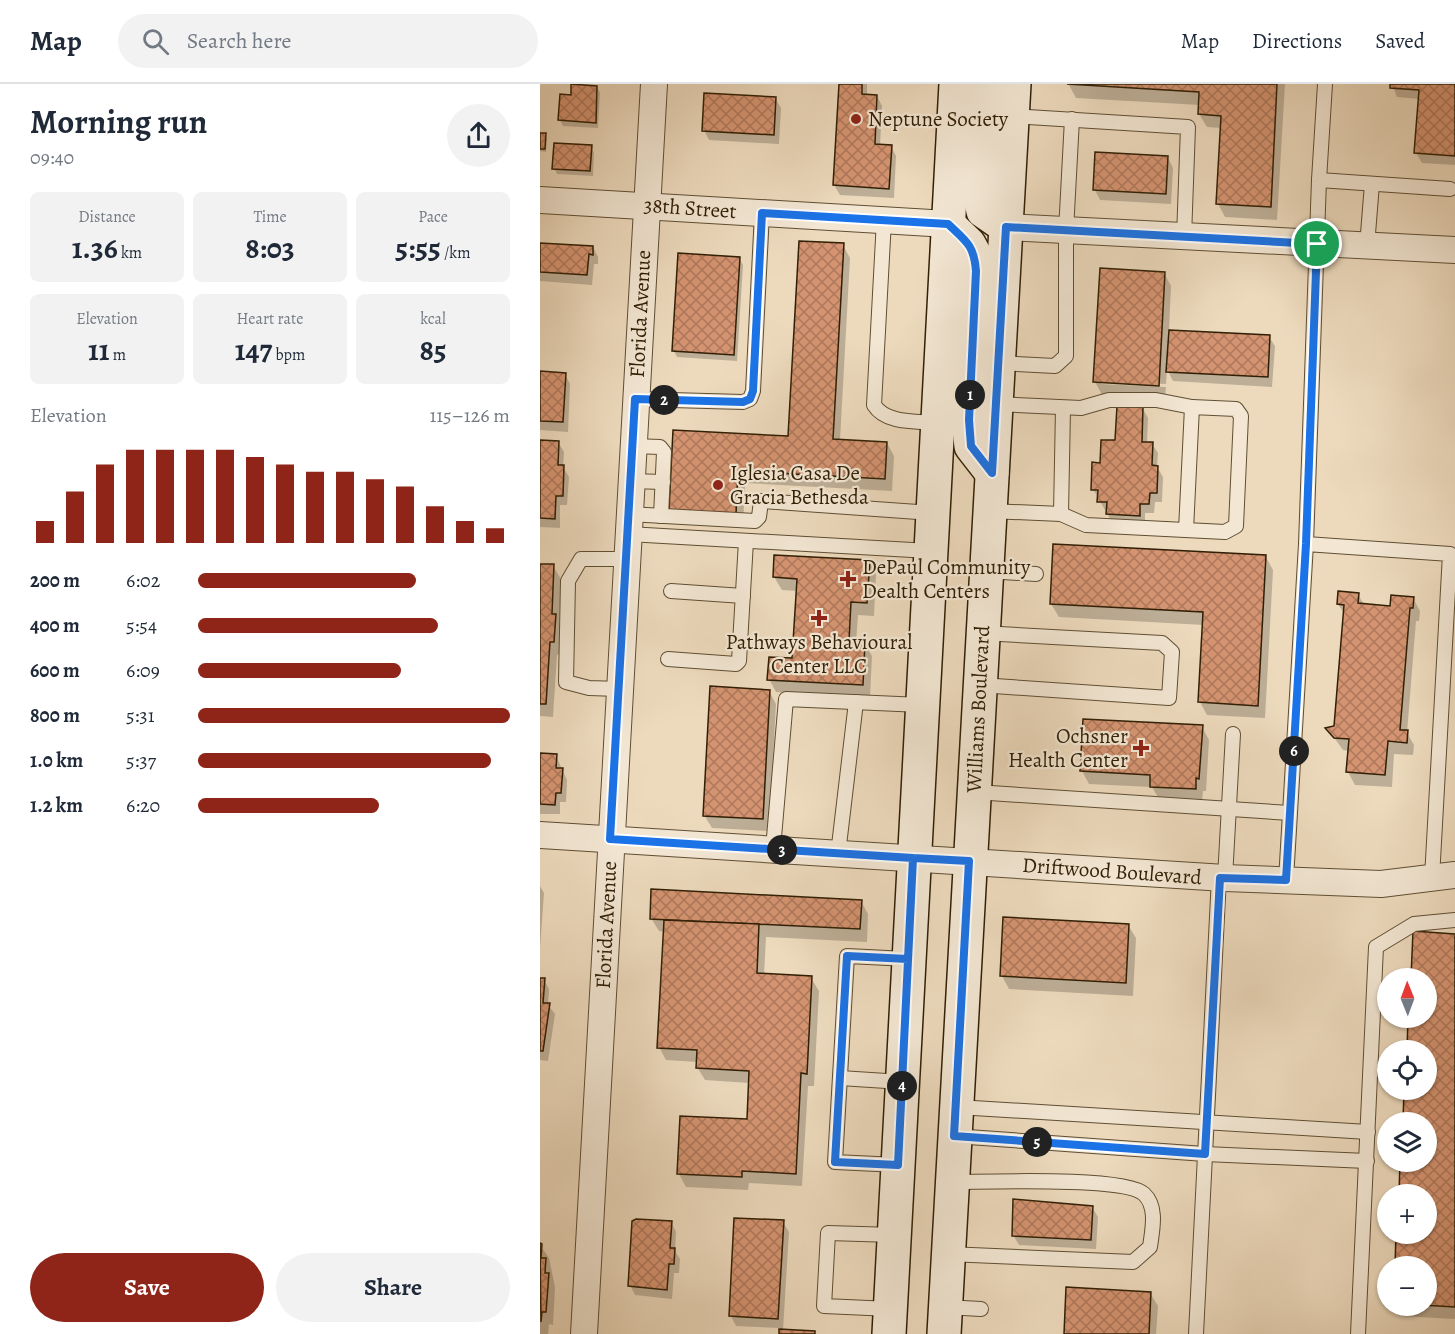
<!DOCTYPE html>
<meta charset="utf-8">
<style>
:root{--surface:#fff;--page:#f2f2f3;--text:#1f2937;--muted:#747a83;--line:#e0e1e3;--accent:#8f2418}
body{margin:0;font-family:Alegreya,serif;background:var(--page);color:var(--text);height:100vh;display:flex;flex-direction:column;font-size:22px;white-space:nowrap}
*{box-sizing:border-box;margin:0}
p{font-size:20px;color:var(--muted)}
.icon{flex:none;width:33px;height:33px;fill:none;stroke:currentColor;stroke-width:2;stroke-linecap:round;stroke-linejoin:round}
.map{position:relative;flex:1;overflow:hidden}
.drawer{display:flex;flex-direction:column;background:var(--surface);width:540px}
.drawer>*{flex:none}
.needle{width:39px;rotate:359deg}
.buttons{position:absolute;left:837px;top:884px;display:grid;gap:12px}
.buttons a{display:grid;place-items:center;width:60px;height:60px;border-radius:50%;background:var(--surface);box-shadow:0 2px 4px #0004;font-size:30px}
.pin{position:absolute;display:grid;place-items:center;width:51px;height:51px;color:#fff;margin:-26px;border:3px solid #fff;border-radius:50%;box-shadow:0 2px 6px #0007}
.km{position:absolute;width:30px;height:30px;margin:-15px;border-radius:50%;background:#222;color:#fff;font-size:16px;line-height:30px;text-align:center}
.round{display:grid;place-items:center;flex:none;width:63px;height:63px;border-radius:32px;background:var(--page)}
.head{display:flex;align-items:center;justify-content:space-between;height:102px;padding:0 30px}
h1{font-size:33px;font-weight:600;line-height:45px}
.figures{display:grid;grid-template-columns:repeat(3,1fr);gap:9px;height:102px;padding:6px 30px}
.figures div{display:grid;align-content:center;border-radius:9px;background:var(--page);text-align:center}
.figures b{font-size:30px;font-weight:600}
.figures small{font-size:16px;font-weight:400}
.figures p{font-size:16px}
.chart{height:168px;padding:12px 30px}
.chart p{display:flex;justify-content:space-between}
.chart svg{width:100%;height:108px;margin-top:6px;stroke:var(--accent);stroke-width:6}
.cta{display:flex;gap:12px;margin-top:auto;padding:12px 30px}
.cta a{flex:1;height:69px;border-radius:36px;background:var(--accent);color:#fff;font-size:24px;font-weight:600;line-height:69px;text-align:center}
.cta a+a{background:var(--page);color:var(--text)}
ul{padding:0 30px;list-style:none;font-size:20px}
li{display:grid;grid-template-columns:96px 72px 1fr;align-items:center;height:45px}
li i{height:15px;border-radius:8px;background:var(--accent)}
header{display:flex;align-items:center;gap:36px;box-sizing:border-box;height:84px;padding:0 30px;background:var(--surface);border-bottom:2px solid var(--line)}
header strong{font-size:28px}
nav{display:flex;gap:33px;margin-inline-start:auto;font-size:21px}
.search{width:420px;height:54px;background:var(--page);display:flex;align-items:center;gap:15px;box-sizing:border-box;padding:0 21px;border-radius:33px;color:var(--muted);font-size:22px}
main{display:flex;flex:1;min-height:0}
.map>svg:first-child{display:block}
.shadow{fill:#0003}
.building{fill:url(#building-cross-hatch);stroke:#301f05;stroke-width:1.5}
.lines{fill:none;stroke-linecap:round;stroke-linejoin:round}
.service-casing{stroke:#5f4e33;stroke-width:16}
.minor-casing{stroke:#5f4e33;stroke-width:28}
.secondary-casing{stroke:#301f05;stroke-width:36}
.service{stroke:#f3e7d4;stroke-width:14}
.minor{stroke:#f3e7d4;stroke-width:26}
.secondary{stroke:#f3e7d4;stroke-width:33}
.route-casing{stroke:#fff;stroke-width:12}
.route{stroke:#1a73e8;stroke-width:8}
.poi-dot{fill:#8f2418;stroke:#f3e7d4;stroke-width:2}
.labels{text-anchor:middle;stroke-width:4.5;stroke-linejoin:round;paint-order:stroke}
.poi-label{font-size:21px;fill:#301f05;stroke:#f3e7d4;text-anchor:start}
.street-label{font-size:21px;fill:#301f05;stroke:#f3e7d4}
</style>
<header>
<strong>Map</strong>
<div class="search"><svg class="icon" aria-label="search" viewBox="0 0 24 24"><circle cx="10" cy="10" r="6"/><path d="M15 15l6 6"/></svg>Search here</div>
<nav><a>Map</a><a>Directions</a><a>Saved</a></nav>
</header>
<main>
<section class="drawer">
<div class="head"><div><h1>Morning run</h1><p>09:40</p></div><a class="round"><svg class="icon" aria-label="share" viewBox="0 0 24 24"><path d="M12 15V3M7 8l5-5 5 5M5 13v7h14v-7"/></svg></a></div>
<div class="figures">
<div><p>Distance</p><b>1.36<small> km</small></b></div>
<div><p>Time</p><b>8:03</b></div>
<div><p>Pace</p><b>5:55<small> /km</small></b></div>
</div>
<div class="figures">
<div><p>Elevation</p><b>11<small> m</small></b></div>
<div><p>Heart rate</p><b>147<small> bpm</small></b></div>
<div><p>kcal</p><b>85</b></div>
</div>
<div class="chart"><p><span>Elevation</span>115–126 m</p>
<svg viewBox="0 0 160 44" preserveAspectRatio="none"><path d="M5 44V35M15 44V23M25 44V12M35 44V6M45 44V6M55 44V6M65 44V6M75 44V9M85 44V12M95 44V15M105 44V15M115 44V18M125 44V21M135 44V29M145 44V35M155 44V38"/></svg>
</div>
<ul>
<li><b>200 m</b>6:02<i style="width:70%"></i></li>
<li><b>400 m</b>5:54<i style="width:77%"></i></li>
<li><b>600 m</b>6:09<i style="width:65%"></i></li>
<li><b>800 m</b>5:31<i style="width:100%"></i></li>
<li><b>1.0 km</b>5:37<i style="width:94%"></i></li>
<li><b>1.2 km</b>6:20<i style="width:58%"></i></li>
</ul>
<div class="cta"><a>Save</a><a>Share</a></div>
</section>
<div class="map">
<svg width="915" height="1250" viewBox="0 0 915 1250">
<defs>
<pattern id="building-cross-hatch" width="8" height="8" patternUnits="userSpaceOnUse" patternTransform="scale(1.5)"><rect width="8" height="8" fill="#d59471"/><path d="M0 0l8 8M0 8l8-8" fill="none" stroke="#ad785b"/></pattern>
</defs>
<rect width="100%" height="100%" fill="#eddabd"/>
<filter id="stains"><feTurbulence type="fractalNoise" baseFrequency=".00333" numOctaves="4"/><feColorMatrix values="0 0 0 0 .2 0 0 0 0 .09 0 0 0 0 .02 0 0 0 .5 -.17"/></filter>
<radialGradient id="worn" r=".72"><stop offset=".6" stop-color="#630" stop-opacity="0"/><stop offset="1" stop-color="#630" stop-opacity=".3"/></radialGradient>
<g class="shadow">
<path d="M 300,0 L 327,0 L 327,12 L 337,12 L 342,22 L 340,62 L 351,62 L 356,72 L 354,114 L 300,111 L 294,101 Z"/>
<path d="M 745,0 L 737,136 L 685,133 L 678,120 L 682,44 L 667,43 L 659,30 L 660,21 L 536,14 L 529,1 Z"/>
<path d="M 852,0 L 915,0 L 915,81 L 882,79 L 876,69 L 880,15 L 857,13 Z"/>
<path d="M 57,3 L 60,9 L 58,44 L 23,42 L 20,36 Z"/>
<path d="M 235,14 L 241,24 L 239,60 L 169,56 L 164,46 Z"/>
<path d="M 0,51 L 7,54 L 6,68 L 0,67 Z"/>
<path d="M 51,63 L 54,69 L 53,92 L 17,90 L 14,84 Z"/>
<path d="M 628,74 L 633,84 L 631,120 L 560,116 L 555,106 Z"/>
<path d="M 0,160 L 53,163 L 58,173 L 58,180 L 54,180 L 52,201 L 0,197 Z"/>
<path d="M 303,161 L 310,174 L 300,356 L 347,359 L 354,372 L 352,407 L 205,399 L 203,442 L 130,425 L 249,354 Z"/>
<path d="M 199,174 L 203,181 L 197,277 L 137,273 L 134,267 Z"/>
<path d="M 624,189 L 631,202 L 629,247 L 729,253 L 735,262 L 732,303 L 633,297 L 627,285 L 626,300 L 561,297 L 561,300 L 626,303 L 625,314 L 562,311 L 555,298 Z"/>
<path d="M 0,289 L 25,290 L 30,300 L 28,348 L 0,346 Z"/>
<path d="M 603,325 L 608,334 L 607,359 L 612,360 L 618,369 L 617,383 L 623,393 L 622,418 L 615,418 L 614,429 L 605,429 L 605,441 L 573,440 L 553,405 L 561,380 Z"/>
<path d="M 0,358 L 18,358 L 24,368 L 23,383 L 29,393 L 27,421 L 20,421 L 20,444 L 0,443 Z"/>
<path d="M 726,473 L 733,486 L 725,634 L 667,631 L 660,618 L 664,541 L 519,533 L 511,520 Z"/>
<path d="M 329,477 L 336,490 L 334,532 L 318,531 L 316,559 L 324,559 L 332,572 L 330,613 L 236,608 L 229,595 L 254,576 L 258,507 L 242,506 L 234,493 Z"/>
<path d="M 0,481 L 13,482 L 21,495 L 19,538 L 22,545 L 21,570 L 17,571 L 13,633 L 0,632 Z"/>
<path d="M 818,510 L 824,521 L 852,524 L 873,514 L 880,527 L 879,537 L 876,537 L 867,649 L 874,661 L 873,671 L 854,670 L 852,703 L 815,701 L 808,688 L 809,667 L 803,666 L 788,645 L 795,643 L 805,531 L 798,520 Z"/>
<path d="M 229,607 L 236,620 L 229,747 L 172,744 L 164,731 Z"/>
<path d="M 662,643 L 669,656 L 666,707 L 663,707 L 662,718 L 619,715 L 612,703 L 549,700 L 542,687 Z"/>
<path d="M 0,671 L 16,672 L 27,696 L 26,718 L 20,718 L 20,730 L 0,730 Z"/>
<path d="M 0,802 L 4,809 L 0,864 Z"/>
<path d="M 321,817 L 328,830 L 327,858 L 226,853 L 224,891 L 271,894 L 279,907 L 274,1002 L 268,1002 L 262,1102 L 209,1099 L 208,1106 L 146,1103 L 139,1090 L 208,1037 L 210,999 L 165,996 L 157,983 L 158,978 L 126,976 L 119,963 L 125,848 L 119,847 L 111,834 Z"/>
<path d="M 588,841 L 596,854 L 593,912 L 469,905 L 462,892 Z"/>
<path d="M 915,851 L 915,1235 L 861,1232 L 855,1221 L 886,1221 L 886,1182 L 856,1182 L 858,1149 L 886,1149 L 886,1110 L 860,1110 L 862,1077 L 886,1077 L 886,1038 L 864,1038 L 866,1005 L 886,1005 L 886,966 L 868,966 L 870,933 L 886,933 L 886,894 L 872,894 Z"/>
<path d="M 0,895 L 4,896 L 9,905 L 8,921 L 15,930 L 8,977 L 0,976 Z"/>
<path d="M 552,1123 L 558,1133 L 556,1165 L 479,1161 L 473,1151 Z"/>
<path d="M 131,1138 L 136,1148 L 135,1167 L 140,1175 L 139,1189 L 134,1189 L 132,1215 L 95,1211 L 90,1201 Z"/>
<path d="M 243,1138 L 249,1148 L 243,1246 L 275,1250 L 240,1250 L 240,1244 L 196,1242 L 191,1232 Z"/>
<path d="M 0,1161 L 9,1174 L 15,1203 L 13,1241 L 9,1240 L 8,1250 L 0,1250 Z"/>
<path d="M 610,1209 L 618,1222 L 616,1250 L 525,1250 Z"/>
</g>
<g class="building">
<path d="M 31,0 L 57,2 L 56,39 L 18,36 L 20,10 L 31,11 Z"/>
<path d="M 299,0 L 322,0 L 322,10 L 337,11 L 335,60 L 352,61 L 349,105 L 293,101 Z"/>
<path d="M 527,0 L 737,0 L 731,123 L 676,120 L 681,32 L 658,30 L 659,8 Z"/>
<path d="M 850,0 L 915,0 L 915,72 L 874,69 L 879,6 L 850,4 Z"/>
<path d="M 164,9 L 236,13 L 234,51 L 162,47 Z"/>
<path d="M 0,49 L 6,49 L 5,65 L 0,65 Z"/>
<path d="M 14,59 L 52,61 L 50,87 L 12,85 Z"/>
<path d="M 555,68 L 628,72 L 626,110 L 553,106 Z"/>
<path d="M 259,157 L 304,159 L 293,355 L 347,358 L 345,395 L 198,387 L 196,430 L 129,426 L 133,346 L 248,352 Z"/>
<path d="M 0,159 L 53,162 L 53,171 L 49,170 L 47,191 L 0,188 Z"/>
<path d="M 138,169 L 200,173 L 194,271 L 132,267 Z"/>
<path d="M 560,184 L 625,188 L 619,302 L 553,298 Z"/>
<path d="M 629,246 L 730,251 L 728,293 L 626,288 Z"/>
<path d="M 0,287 L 26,289 L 23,338 L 0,337 Z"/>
<path d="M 577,322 L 603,323 L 602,358 L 613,358 L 612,381 L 618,382 L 617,409 L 610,409 L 609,420 L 600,420 L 600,432 L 566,430 L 567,418 L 557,418 L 558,406 L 551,406 L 552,378 L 560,379 L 561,356 L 575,356 Z"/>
<path d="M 0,356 L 19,357 L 18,381 L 24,381 L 23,412 L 16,412 L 15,435 L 0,434 Z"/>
<path d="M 513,460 L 726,471 L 718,622 L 658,618 L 663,528 L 510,520 Z"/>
<path d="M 234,471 L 330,476 L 327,519 L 311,518 L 309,557 L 325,558 L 323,601 L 227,596 L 229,573 L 252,574 L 257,495 L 233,493 Z"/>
<path d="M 0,480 L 14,480 L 12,530 L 16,530 L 14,558 L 10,558 L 6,620 L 0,620 Z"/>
<path d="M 798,507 L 819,509 L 818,519 L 850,522 L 851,511 L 874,513 L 873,524 L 870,524 L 860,646 L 868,646 L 867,659 L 848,657 L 845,691 L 806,688 L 809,655 L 794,654 L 785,644 L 794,642 L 804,521 L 797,520 Z"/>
<path d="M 170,602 L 230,606 L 223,735 L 163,732 Z"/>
<path d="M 543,635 L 663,641 L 659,695 L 656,694 L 656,705 L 610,703 L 610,691 L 540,687 Z"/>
<path d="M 0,669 L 17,670 L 16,684 L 23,684 L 21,709 L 16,709 L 15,721 L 0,720 Z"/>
<path d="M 111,805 L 322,816 L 320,845 L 110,835 Z"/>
<path d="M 463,833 L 589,840 L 586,899 L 460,892 Z"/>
<path d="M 124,836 L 219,840 L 217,889 L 272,892 L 267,990 L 261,989 L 256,1090 L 202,1087 L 202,1093 L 137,1090 L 140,1032 L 207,1035 L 209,987 L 156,984 L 157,966 L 117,964 Z"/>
<path d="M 873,847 L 915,850 L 915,1223 L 882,1221 L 886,1221 L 886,1182 L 855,1182 L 856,1149 L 886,1149 L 886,1110 L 859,1110 L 860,1077 L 886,1077 L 886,1038 L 863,1038 L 864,1005 L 886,1005 L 886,966 L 867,966 L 868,933 L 886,933 L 886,894 L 871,894 Z"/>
<path d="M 0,894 L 5,894 L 3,919 L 10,919 L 3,967 L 0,967 Z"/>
<path d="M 473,1115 L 553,1122 L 551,1156 L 472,1152 Z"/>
<path d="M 194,1134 L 244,1136 L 238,1235 L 189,1232 Z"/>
<path d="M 96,1135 L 132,1137 L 130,1164 L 135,1164 L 134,1180 L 129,1180 L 127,1206 L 88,1202 L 92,1137 Z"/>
<path d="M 0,1159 L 2,1160 L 1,1174 L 6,1174 L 5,1189 L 9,1189 L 6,1228 L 2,1228 L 1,1238 Z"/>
<path d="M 526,1203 L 611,1208 L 609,1250 L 524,1250 Z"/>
<path d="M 239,1245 L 275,1247 L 275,1250 L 239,1250 Z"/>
</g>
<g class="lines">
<g class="service-casing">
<g id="service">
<path d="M 472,32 L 648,43 L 644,153"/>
<path d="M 779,96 L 910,105"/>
<path d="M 344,136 L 334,321 C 346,340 376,337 397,339"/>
<path d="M 827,162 L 832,100"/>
<path d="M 458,279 L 515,282 L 526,272 L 526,147 L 532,35"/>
<path d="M 95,315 L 203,318 L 210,315 L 213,307 L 222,129"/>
<path d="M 456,320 L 541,324 L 569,316 L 616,316 L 652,323"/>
<path d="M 93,362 L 120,363 L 124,368 L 121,432"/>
<path d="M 91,397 L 123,398"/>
<path d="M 450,427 L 521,430 L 546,441 L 685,448 L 696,442 L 701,332 L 696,325 L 652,323 L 646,446"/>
<path d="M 88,430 L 215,437 L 219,433 L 221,417 L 392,429"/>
<path d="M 521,430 L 523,324"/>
<path d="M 88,450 L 390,467"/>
<path d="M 766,460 L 779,96 L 785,0"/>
<path d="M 446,487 L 496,490"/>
<path d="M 131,507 L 203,512"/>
<path d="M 128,575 L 196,580 L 199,577 L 206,457"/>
<path d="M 440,601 L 629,614 L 632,568 L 622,559 L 442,549"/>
<path d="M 79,605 L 49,604 L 26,598 L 28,497 L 41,475 L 86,475"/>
<path d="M 435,708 L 750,729"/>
<path d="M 233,765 L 246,615 L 381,621"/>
<path d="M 298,770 L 316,618"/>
<path d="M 685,794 L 693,650"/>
<path d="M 746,796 L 766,460 L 910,470 L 892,794"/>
<path d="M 300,994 L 362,998"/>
<path d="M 417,1023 L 828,1048"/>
<path d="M 414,1052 L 665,1070 L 827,1077"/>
<path d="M 358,1081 L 295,1078 L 307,872 L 368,875"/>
<path d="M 408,1170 L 593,1178 L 610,1163 C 612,1147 618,1123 604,1110 C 585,1092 444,1098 412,1098"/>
<path d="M 405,1223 L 441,1225"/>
<path d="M 351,1225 L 284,1222 L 288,1149 L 354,1151"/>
<path d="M 656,1250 L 679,793"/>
<path d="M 818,1250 L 836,863 L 874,840 L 915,836"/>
</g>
</g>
<g class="minor-casing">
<g id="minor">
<path d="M 0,116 L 408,140"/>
<path d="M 466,143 L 915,166"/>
<path d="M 0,751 L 685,794 L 841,800 L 915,791"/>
<path d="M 44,1250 L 114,0"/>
</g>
</g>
<g class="secondary-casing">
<g id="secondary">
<path d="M 446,0 L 440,113 L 443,127 L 466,143"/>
<path d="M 408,140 L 429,160 L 435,171 L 428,336 L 431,362 L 452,389"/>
<path d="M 349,1250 L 416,0"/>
<path d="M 404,1250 L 474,0"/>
</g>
</g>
<use href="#service" class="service"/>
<use href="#minor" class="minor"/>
<use href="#secondary" class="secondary"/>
</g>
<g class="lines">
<g class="route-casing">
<path id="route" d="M 777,160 L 466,143 L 452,389 L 431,362 L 429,336 L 436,187 C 434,161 426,157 408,140 L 222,129 L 213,307 L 210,315 L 203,318 L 95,315 L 70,755 L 373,774 L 368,875 L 307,872 L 295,1078 L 358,1081 L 373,774 L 429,777 L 414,1052 L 665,1070 L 680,794 L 746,796 L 766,460 L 777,160"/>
</g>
<use href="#route" class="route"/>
</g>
<g class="poi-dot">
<circle cx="316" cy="35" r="6"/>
<circle cx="178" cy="401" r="6"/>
<path d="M305 486h6v6h6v6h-6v6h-6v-6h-6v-6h6z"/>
<path d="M276 525h6v6h6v6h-6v6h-6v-6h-6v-6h6z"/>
<path d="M598 655h6v6h6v6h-6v6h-6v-6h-6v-6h6z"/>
</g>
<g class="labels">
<g class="poi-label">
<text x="328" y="42">Neptune Society</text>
<text x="190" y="396">Iglesia Casa De<tspan x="190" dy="24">Gracia Bethesda</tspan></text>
<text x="322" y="490">DePaul Community<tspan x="322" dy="24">Dealth Centers</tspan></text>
<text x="279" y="565" text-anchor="middle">Pathways Behavioural<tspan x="279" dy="24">Center LLC</tspan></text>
<text x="588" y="659" text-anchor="end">Ochsner<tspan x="588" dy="24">Health Center</tspan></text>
</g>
<g class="street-label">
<text transform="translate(150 124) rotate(4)" y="7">38th Street</text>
<text transform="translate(100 230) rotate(-87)" y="7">Florida Avenue</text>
<text transform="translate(438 625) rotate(-87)" y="7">Williams Boulevard</text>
<text transform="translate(572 787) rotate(4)" y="7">Driftwood Boulevard</text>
<text transform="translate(66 841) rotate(-87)" y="7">Florida Avenue</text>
</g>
</g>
<rect width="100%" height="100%" filter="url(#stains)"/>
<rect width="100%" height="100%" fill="url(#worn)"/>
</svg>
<div class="buttons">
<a><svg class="needle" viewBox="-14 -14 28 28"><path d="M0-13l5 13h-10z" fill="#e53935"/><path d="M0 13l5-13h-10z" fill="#747a83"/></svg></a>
<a><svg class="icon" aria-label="locate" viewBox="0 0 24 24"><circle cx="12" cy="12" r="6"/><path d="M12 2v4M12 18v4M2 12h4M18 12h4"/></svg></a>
<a><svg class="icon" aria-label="layers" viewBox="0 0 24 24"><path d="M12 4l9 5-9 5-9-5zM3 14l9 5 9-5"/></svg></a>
<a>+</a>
<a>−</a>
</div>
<div class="pin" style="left:777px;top:160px;background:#1e9e55"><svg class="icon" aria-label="arrive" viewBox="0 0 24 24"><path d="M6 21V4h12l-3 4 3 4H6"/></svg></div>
<b class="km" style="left:430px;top:311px">1</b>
<b class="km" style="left:124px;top:316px">2</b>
<b class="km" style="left:242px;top:766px">3</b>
<b class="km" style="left:362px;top:1002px">4</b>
<b class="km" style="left:497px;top:1058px">5</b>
<b class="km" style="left:754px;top:667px">6</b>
</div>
</main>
